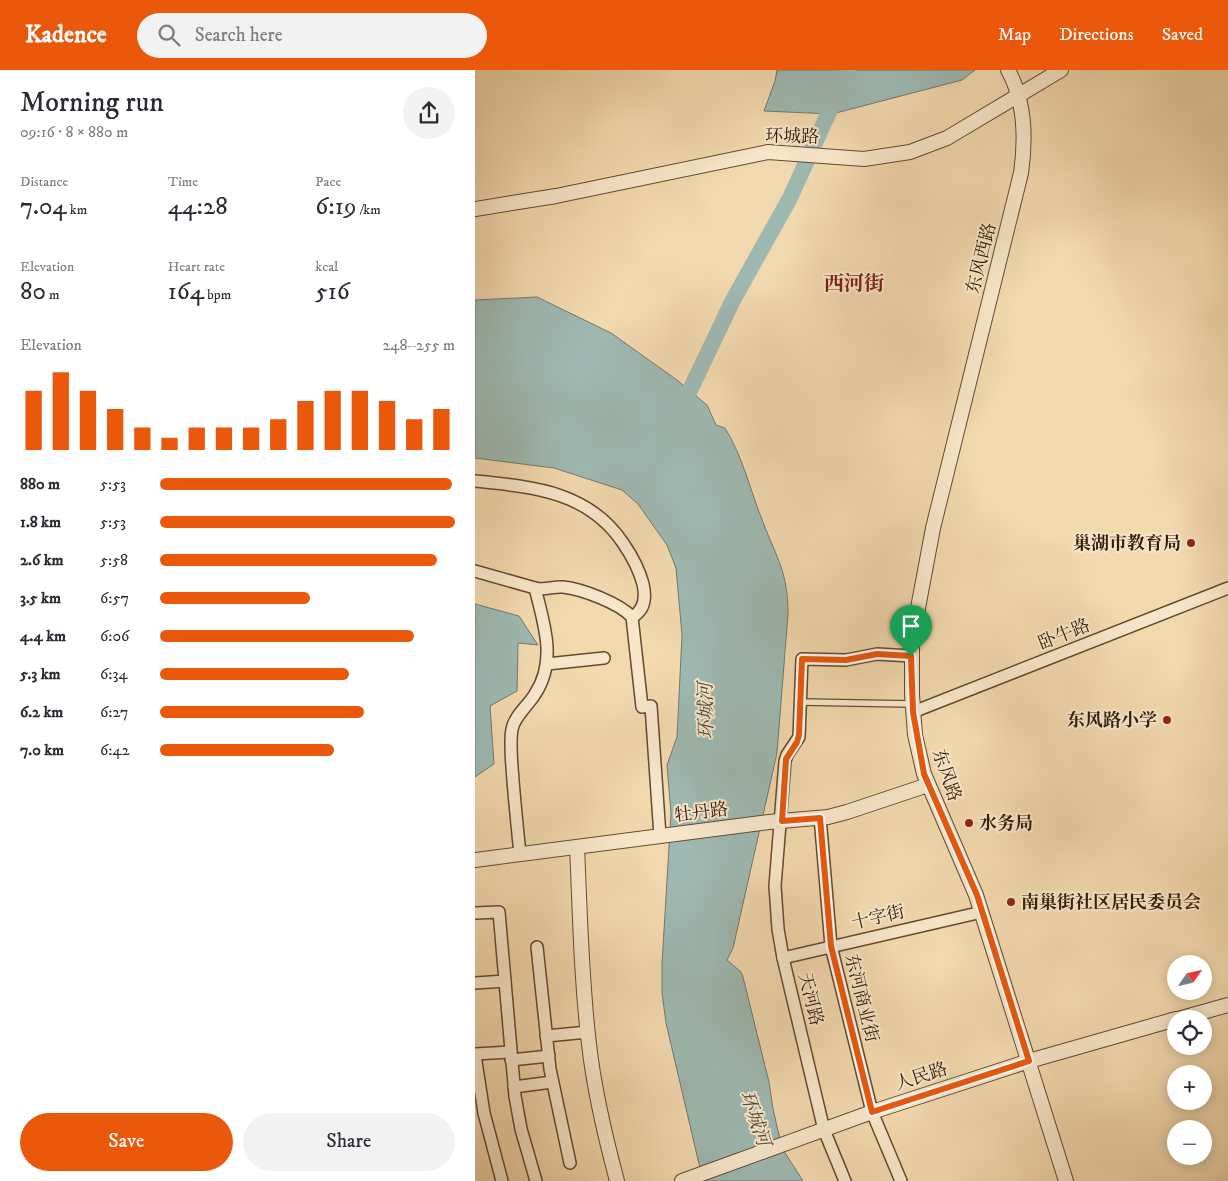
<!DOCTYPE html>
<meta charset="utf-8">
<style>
:root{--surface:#fff;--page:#f2f2f3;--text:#2b2b33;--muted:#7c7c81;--accent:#ea580c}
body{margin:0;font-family:"IM FELL DW Pica","Noto Serif SC",serif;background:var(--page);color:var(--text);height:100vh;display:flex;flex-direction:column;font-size:19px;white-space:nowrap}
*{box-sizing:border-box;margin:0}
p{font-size:16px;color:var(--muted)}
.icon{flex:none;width:28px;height:28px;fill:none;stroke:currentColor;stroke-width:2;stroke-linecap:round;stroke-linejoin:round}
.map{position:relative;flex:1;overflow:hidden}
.sheet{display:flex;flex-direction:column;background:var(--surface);width:475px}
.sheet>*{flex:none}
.needle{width:32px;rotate:56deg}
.fabs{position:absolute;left:692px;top:885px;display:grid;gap:10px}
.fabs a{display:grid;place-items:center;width:45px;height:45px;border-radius:50%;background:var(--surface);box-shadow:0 2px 12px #0003;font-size:25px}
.pin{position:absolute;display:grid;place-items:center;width:42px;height:42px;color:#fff;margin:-51px -21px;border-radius:50% 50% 50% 0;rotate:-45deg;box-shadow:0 0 5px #0007}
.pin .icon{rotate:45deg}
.round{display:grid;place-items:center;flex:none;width:52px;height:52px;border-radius:26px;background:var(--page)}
.summary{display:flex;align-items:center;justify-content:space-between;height:85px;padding:0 20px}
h1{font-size:28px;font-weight:600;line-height:38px}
.metrics{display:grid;grid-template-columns:repeat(3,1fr);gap:8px;height:85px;padding:5px 20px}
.metrics div{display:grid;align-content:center}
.metrics b{font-size:25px;font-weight:600}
.metrics small{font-size:14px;font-weight:400}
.metrics p{font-size:14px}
.chart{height:140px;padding:10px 20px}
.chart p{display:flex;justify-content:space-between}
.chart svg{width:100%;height:90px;margin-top:5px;stroke:var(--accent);stroke-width:6}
.primary-button{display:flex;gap:10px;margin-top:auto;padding:10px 20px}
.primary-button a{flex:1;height:58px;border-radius:30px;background:var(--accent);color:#fff;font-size:20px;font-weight:600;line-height:58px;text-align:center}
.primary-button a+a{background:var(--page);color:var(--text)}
ul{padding:0 20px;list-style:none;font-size:16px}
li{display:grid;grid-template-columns:80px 60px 1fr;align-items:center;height:38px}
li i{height:12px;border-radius:6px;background:var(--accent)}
header{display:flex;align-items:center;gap:30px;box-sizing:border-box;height:70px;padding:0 25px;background:var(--accent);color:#fff}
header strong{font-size:24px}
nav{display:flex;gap:28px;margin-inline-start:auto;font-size:18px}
.search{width:350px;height:45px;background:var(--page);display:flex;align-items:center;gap:12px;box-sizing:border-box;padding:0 18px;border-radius:28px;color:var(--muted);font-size:19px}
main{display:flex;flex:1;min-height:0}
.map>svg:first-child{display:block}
.water{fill:#9db8b1;stroke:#73786d}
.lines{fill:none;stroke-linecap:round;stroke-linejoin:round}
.river{stroke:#9db8b1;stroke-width:16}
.service-casing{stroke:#644930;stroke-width:8}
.minor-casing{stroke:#644930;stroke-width:14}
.tertiary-casing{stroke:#644930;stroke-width:16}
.service{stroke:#f7e6ca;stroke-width:5.5}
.minor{stroke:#f7e6ca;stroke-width:11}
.tertiary{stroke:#f7e6ca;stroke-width:14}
.route-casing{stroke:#fff;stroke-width:10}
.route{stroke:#ea580c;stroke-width:6}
.poi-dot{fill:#8f2418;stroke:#f7e6ca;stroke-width:2}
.labels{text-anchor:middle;stroke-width:4;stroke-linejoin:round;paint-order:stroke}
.street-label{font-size:18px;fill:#351906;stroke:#f7e6ca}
.poi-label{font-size:18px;font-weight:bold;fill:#351906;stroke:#f7e6ca;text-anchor:end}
.water-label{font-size:19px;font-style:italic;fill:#544939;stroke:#f7e6ca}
.quarter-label{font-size:20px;font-weight:bold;fill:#7a1f14;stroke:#f7e6ca}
</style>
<header>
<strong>Kadence</strong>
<div class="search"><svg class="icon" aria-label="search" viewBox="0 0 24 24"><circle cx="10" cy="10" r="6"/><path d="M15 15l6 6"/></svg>Search here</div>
<nav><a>Map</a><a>Directions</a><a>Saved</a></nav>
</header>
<main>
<section class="sheet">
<div class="summary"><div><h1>Morning run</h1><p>09:16 · 8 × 880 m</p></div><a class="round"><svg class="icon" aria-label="share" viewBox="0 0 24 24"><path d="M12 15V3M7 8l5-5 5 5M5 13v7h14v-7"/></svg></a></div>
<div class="metrics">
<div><p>Distance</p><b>7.04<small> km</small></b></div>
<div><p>Time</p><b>44:28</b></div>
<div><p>Pace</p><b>6:19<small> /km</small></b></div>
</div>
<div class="metrics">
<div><p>Elevation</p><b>80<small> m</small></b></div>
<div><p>Heart rate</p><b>164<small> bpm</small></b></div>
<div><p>kcal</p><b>516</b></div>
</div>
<div class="chart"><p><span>Elevation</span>248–255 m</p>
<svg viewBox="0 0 160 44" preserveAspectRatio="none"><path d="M5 44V15M15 44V6M25 44V15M35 44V24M45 44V33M55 44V38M65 44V33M75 44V33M85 44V33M95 44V29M105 44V20M115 44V15M125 44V15M135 44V20M145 44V29M155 44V24"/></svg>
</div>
<ul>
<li><b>880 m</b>5:53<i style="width:99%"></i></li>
<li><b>1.8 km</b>5:53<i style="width:100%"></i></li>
<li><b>2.6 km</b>5:58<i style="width:94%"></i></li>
<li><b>3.5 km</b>6:57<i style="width:51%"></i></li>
<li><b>4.4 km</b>6:06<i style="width:86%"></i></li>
<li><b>5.3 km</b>6:34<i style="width:64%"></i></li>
<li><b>6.2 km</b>6:27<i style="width:69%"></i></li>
<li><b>7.0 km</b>6:42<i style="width:59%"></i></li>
</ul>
<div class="primary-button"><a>Save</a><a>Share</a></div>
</section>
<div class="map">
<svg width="753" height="1111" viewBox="0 0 753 1111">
<rect width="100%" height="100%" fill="#f2d8ad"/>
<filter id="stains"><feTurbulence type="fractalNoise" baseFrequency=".004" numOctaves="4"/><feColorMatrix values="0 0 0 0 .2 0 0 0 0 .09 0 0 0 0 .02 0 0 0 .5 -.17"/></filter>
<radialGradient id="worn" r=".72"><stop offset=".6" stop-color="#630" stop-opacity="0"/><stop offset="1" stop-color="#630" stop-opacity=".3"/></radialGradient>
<g class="water">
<path d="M 302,0 L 500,0 L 487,10 L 357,44 L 289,41 L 300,11 Z"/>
<path d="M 62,227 L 136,263 L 202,310 L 232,335 L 241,355 L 250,358 C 268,387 275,420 288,452 C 302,489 313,502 313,544 L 302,683 L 258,878 L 252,890 L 266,902 L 268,907 L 294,1012 L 298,1039 L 307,1078 L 328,1111 L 228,1111 L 191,953 L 187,923 L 187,894 L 196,743 L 192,695 L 202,667 L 207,565 L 201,498 L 192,475 L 163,434 L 147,420 L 79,398 L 0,388 L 0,230 Z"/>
<path d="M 0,534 L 44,546 L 63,575 L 43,573 L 42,621 L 15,636 L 19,694 L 0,707 Z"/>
</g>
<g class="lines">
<path class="river" d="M 206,339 L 258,230 L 315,128 L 373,0"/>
<g class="service-casing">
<path id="service" d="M 325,632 L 437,634"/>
</g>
<g class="minor-casing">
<g id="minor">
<path d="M 0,411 C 58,417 113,421 148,473 C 157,486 164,499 168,514 C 171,527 170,540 157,547"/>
<path d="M 0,501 L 60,518 C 69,554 82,591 60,624 C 53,636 40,645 37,659 C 35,671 36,684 37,697 C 39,726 42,755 45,784"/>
<path d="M 60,518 C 70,521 78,516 88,517 C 107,519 144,533 157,547 L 167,637 L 176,636 L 185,766"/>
<path d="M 72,594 L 129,588"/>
<path d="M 438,642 L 753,518"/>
<path d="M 345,747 L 356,876 L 397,1042 L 426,1111"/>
<path d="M 0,843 L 24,842 L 30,911"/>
<path d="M 62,877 L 75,999 L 95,1093"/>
<path d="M 308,888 L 507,842"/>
<path d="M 0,913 L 30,911 L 40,1026 L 46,1059 L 61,1111"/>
<path d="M 71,966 L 113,962"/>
<path d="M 0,984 L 35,982"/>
<path d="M 0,985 L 9,1043 L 27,1111"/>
<path d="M 36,990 L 74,986"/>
<path d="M 39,1017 L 77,1012"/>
<path d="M 370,1111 L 349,1060 L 308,888 L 303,859 L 300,816 L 310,691 L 312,685 L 324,667 L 327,589 L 371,590 L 402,584 L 436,586"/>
</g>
</g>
<g class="tertiary-casing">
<g id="tertiary">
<path d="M 533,0 C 550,31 551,68 546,103 L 458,458 L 437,570 L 437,625 L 440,665 L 449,704 L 501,825 L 591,1111"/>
<path d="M 0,139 L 81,126 L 293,82 L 389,89 L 435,82 L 472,68 L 586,0"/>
<path d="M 102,777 C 105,842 106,908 114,974 C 119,1020 130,1066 142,1111"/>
<path d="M 0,790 L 294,752 L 353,747 L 372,742 L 453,715"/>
<path d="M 703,949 L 753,935"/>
<path d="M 207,1111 L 397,1042 L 554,991 L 701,949"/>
</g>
</g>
<use href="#service" class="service"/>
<use href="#minor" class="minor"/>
<use href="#tertiary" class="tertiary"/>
</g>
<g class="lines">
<g class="route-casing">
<path id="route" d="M 402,584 L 436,586 L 438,642 L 449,704 L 502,825 L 554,991 L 397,1042 L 356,876 L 345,748 L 307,751 L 311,689 L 322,672 L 324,665 L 327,589 L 371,590 Z"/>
</g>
<use href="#route" class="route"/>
</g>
<g class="poi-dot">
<circle cx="716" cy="473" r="5"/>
<circle cx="692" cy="650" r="5"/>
<circle cx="494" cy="753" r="5"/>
<circle cx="536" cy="832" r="5"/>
</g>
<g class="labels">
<g class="street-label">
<text transform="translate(317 66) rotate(1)" y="6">环城路</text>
<text transform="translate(506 188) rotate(-76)" y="6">东风西路</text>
<text transform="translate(589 564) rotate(-22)" y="6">卧牛路</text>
<text transform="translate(472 705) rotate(71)" y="6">东风路</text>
<text transform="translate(226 742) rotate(-7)" y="6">牡丹路</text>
<text transform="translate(403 847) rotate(-13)" y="6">十字街</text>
<text transform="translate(387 928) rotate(76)" y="6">东河商业街</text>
<text transform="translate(336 929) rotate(76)" y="6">天河路</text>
<text transform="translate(446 1006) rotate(-18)" y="6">人民路</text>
</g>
<g class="poi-label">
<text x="706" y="479">巢湖市教育局</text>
<text x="682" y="656">东风路小学</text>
<text x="504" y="759" text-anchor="start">水务局</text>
<text x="546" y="838" text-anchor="start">南巢街社区居民委员会</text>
</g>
<g class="water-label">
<text transform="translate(230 641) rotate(-91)" y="7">环城河</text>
<text transform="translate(281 1048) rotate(71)" y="7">环城河</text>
</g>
<g class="quarter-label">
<text x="379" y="220">西河街</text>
</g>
</g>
<rect width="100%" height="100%" filter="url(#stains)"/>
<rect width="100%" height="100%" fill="url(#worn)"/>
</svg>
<div class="fabs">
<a><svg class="needle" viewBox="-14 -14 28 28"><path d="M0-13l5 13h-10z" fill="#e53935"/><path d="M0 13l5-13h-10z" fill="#7c7c81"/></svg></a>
<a><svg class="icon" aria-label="locate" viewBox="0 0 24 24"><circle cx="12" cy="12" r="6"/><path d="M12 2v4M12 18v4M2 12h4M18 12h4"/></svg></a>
<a>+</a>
<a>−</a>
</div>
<div class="pin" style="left:436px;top:586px;background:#1e9e55"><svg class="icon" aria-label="arrive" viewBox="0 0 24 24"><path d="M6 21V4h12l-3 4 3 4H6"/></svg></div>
</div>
</main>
